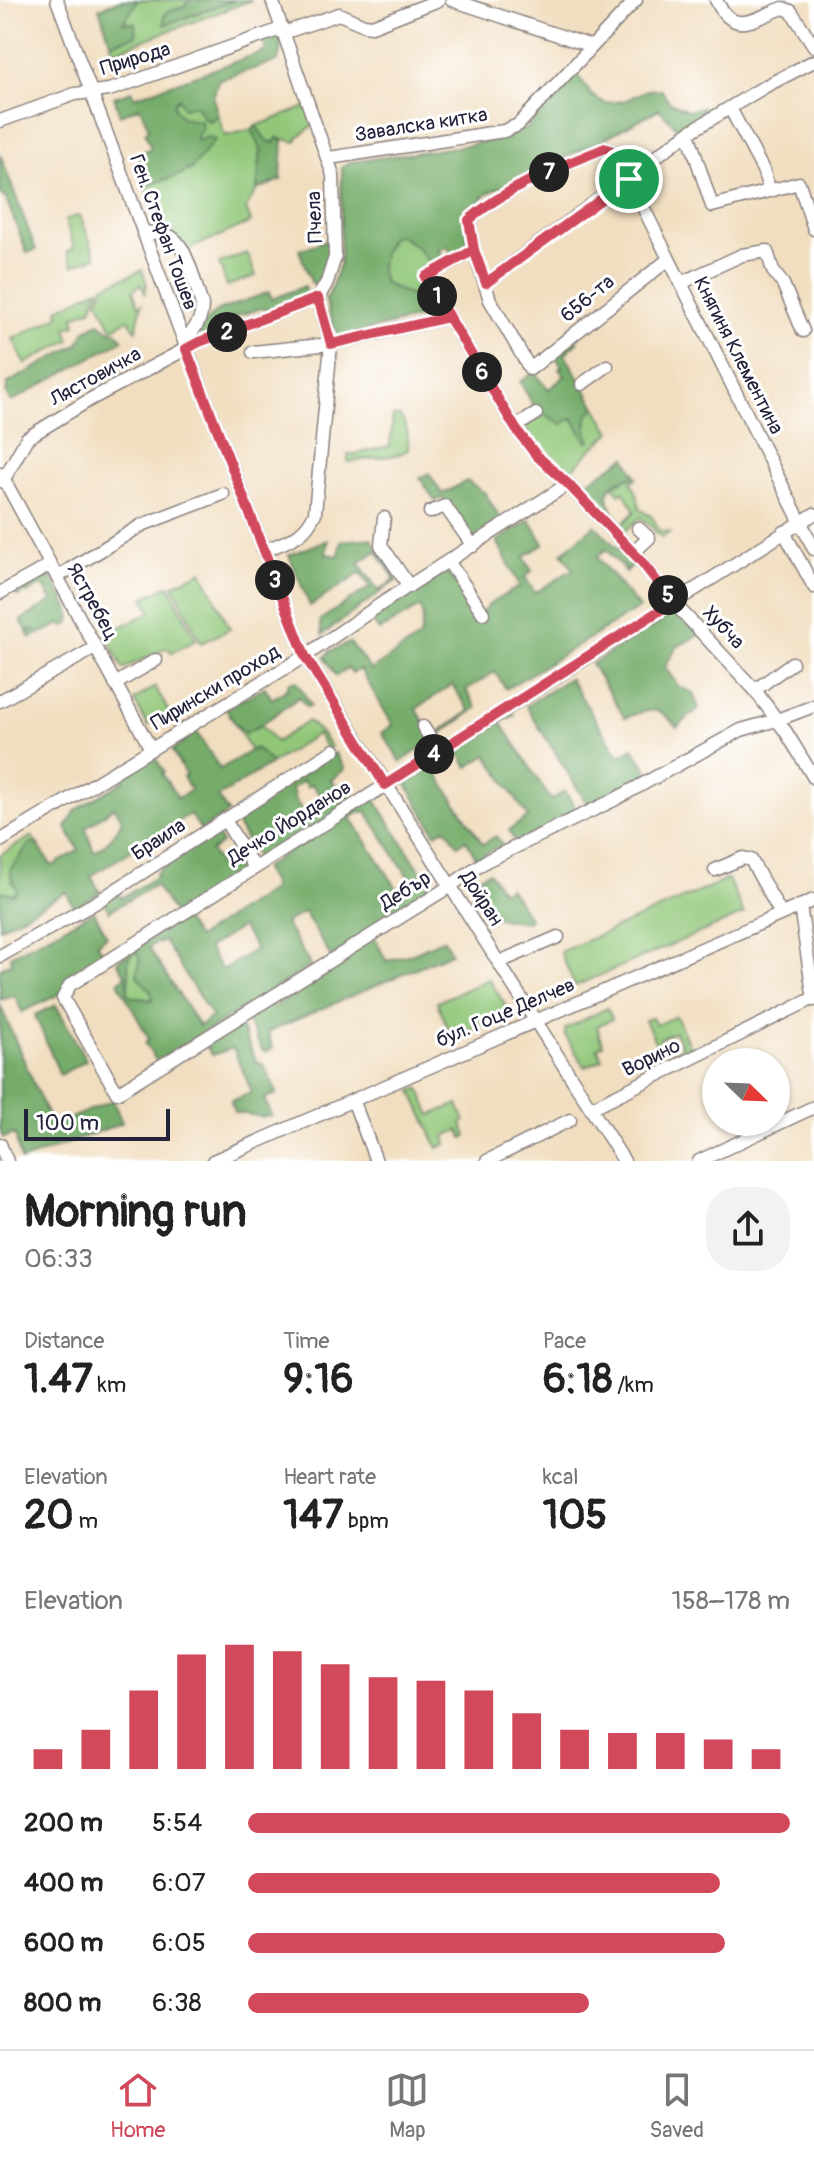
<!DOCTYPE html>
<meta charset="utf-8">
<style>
:root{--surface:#fff;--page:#f2f2f2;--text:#222;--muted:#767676;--line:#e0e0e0;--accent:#d1495b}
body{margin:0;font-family:Pangolin,sans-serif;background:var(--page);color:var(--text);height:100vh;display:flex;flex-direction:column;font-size:30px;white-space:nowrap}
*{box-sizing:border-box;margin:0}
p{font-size:26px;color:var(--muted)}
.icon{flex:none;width:44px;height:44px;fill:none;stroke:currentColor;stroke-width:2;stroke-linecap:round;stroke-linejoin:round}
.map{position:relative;height:1161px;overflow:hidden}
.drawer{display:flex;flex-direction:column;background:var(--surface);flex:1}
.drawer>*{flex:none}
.needle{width:52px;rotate:113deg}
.buttons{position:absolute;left:702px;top:1048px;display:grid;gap:16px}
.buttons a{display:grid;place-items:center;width:88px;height:88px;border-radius:50%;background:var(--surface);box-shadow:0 2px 6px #0004;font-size:40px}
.scale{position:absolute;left:24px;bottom:20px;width:146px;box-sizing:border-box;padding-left:8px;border:4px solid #22223b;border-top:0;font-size:22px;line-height:28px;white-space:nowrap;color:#22223b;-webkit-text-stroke:6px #fff;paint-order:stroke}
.pin{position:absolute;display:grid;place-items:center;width:68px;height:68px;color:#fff;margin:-34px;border:4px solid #fff;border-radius:50%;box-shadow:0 2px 8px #0007}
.km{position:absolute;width:40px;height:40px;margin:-20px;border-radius:50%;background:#222;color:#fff;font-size:22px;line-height:40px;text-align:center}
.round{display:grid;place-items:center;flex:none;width:84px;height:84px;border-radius:32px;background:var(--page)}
.summary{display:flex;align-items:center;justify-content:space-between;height:136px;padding:0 24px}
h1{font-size:44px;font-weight:800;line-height:60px}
.stats{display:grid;grid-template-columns:repeat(3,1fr);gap:12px;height:136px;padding:8px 24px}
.stats div{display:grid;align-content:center}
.stats b{font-size:40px;font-weight:800}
.stats small{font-size:22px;font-weight:400}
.stats p{font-size:22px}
.chart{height:224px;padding:16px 24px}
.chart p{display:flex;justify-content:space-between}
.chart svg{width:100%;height:144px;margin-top:8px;stroke:var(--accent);stroke-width:6}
ul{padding:0 24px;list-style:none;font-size:26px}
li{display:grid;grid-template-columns:128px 96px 1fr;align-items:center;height:60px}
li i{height:20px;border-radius:10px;background:var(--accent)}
.tab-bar{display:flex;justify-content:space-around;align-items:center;height:112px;border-top:2px solid var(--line);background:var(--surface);font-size:22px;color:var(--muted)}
.tab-bar a{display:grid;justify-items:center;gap:4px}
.tab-bar .selected{color:var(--accent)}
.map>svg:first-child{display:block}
.green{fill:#92c779;stroke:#5a745a;stroke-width:2}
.forest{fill:#75ac69;stroke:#4c6752;stroke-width:2;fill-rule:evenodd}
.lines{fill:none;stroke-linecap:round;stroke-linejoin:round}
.minor-casing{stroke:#8a807e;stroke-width:15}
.minor{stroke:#fff;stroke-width:12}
.route-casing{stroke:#fff;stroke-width:16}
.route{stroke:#d1495b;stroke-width:10}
.labels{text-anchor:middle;stroke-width:6;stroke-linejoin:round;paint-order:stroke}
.street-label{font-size:20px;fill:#22223b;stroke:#fff}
</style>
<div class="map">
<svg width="814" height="1161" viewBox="0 0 814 1161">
<rect width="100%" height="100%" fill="#fff"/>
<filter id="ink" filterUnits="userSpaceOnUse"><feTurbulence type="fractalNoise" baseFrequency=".0125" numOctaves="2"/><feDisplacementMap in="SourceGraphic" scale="16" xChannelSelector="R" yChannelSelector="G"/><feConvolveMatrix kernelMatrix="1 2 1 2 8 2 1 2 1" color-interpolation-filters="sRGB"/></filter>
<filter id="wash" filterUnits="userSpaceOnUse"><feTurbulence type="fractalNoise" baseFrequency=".006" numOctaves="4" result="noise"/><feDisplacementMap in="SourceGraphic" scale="32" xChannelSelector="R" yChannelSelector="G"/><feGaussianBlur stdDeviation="1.8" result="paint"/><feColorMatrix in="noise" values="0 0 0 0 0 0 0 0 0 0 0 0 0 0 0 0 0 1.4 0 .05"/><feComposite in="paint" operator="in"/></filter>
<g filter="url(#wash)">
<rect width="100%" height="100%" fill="#f1dec0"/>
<g class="green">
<path d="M 138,0 L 189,0 L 184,7 L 167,12 L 165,24 L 236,0 L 252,0 L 112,52 L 111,43 L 135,36 L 123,24 Z"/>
<path d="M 179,98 L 195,104 L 204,117 L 209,121 L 218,115 L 225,136 L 252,129 L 261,150 L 257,190 L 246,208 L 251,222 L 185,251 L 160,228 L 146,186 L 181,174 L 192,168 L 197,134 L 176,112 L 173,104 Z"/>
<path d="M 308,106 L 314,125 L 298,137 L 297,142 L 277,138 L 274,144 L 266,140 L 256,126 Z"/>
<path d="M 80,215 L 96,257 L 73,266 L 67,251 L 74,248 L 65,220 Z"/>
<path d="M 400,235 L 418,248 L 426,258 L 436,268 L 421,276 L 430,294 L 409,295 L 384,283 C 377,266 383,252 391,237 Z"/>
<path d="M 247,253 L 256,276 L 227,286 L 219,263 Z"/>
<path d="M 142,270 L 147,284 L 145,293 L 141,284 L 133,291 L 139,306 L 142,304 L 136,330 L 128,319 L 112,329 L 98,300 L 104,286 Z"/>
<path d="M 100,288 L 91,309 L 74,316 L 76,325 L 66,328 L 70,340 L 25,364 L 13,339 L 59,316 L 58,309 Z"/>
<path d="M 596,407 L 611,432 L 589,452 L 566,476 L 548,459 L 522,426 L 541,412 L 562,424 L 573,418 L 587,441 L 590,439 C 585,426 583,416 596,407 Z"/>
<path d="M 393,416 L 400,416 C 408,428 409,437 408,450 L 397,455 L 348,462 L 348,454 L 355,454 L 390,446 Z"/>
<path d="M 635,475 L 637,477 L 631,482 L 636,491 L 640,509 L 652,517 L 660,531 L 670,532 L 662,538 L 641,517 L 623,533 L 616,527 L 620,523 L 622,525 L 635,511 L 623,491 L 619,494 L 613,485 Z"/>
<path d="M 202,571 L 230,629 L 201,643 L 173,585 Z"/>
<path d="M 169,585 L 196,640 L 171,653 L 168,647 L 123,669 L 106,634 L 151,612 L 144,598 Z"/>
<path d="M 155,687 L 169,712 L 148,726 L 134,700 Z"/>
<path d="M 308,721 L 320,732 L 331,747 L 327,749 L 317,734 L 272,763 L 255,749 L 251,751 L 235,724 L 245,732 L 261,725 L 276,742 Z"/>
<path d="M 32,836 L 38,845 L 30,844 L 17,892 L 13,894 L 0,891 L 0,855 Z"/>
<path d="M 728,879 L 744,914 L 575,986 L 560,952 Z"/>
<path d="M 135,952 L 138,954 L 140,960 L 137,975 C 143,983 154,990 153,1000 L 132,997 L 128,994 C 127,986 128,982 129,975 C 129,964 124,959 135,952 Z"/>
<path d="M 489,979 L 507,1008 L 503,1016 L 452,1038 L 437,1002 Z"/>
<path d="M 607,1008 L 612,1019 L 597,1026 L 599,1032 L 598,1033 L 603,1045 L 597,1048 L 603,1059 L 585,1067 L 565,1035 L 565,1029 Z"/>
<path d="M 676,1016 L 693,1054 L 670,1064 L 667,1055 L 682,1048 L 675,1032 L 660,1038 L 663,1046 L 658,1048 L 645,1020 L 652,1018 L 656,1025 Z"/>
<path d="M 419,1088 L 431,1115 L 458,1104 L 465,1121 L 462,1123 L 467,1136 L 463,1138 L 459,1130 L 445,1136 L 447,1144 L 438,1148 L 412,1091 Z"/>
</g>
<g class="forest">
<path d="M 120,0 L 138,0 L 123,23 L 135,23 L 136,36 L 111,43 L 99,8 Z"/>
<path d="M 189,0 L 236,0 L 164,25 L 164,17 L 167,12 L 184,7 Z"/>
<path d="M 278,35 L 281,46 L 278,61 L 218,80 L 213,98 L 218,115 L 210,121 L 204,118 L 195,105 L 183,108 L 179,98 L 173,104 C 178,119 187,120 201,121 L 202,130 L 197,135 L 196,141 L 208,137 L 215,139 L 192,168 L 181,174 L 146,186 L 138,154 L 151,148 L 145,132 L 149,129 L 140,107 L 120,115 L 114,97 L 132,91 L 134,97 L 266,51 L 262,40 Z"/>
<path d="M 575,70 L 592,96 L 605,103 L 624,101 L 647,90 L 660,89 L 670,102 L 689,111 L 702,107 L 706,119 L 680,131 L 659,109 L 598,142 L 488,193 L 464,216 L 469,249 L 454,257 L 447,246 L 439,251 L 445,262 L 436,268 L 426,258 L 418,248 L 400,235 L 391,237 C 383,252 377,266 384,283 L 409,295 L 430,294 L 439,313 L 338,337 L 329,313 L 325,298 L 328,297 L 340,262 L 342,167 L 350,162 L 470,145 L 526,129 Z"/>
<path d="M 256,126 L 266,140 L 274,143 L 277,138 L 283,140 L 281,180 L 257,190 L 261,150 L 252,129 Z"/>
<path d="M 0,154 L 36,250 L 27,253 L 6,199 L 0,194 Z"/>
<path d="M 327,240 L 332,258 L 324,280 L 312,284 L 299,250 Z"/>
<path d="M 305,286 L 305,299 L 273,311 L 262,308 L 221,321 L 216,332 L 199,339 L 198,329 L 217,311 L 269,292 L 272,299 Z"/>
<path d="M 99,323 L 111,332 L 116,331 L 123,340 L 11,402 L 6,393 L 8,383 L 77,345 L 86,330 Z"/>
<path d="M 576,339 L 578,342 L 565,354 L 596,407 C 583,416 585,426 590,440 L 587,442 L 573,418 L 562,424 L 536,409 L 520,382 L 534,372 L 549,389 L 565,376 L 559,369 L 562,366 L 555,357 Z"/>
<path d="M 626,457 L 635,475 C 629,479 623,478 617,482 C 598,494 614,510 620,523 L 615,527 L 589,500 L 584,487 L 586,483 Z"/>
<path d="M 429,473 L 442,494 L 467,481 L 485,493 L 500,518 L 475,541 L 443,498 L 435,501 L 420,478 Z"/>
<path d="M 530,520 L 544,544 L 524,557 L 532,571 L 525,577 L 535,593 L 573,569 L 562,553 L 595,525 L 633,565 L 626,572 L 606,549 L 597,557 L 639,608 L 506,689 L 495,672 L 466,690 L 477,708 L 401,762 L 382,733 L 393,725 L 360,669 L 352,673 L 348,668 L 336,676 L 325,657 L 330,651 L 350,643 L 371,670 L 420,637 L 423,617 L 420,607 L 379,631 L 371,619 L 446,571 L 480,614 L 491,603 L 520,586 L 497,541 ZM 452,685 L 470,711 L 433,736 L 416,709 Z"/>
<path d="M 371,538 L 397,580 L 322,635 L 320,620 L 370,587 L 361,573 L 310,606 L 289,555 L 328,540 L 326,554 L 339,556 L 341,541 ZM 376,551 L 395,579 L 379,591 L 359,563 Z"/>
<path d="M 48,570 L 71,614 L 70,623 L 64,627 L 61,624 L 30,638 L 27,633 L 37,629 L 27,631 L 21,620 L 52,601 L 43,585 L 27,593 L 26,591 L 18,596 L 16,594 L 20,586 Z"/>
<path d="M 675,613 L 700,634 L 677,647 L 665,667 L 679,687 L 693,693 L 699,708 L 677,727 C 658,705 651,708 625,718 L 591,664 Z"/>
<path d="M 569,678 L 619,756 L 633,748 L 650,774 L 589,807 L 526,706 Z"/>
<path d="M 296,681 L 311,705 L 307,707 L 299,697 L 261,725 L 245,733 L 235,724 L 226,708 L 265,687 L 272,699 L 287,689 L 289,682 Z"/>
<path d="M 511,709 L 515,715 L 501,722 L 551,800 L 565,791 L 579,814 L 516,844 L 509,830 L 528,817 L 487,755 L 468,767 L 456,748 Z"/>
<path d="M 196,731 L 220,769 L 255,748 L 272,763 L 218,797 L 228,813 L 201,830 L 190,814 L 91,876 L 100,892 L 75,908 L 66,892 L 0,928 L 0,891 L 13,894 L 17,892 L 17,888 L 13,883 L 10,870 L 30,843 L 38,845 L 52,866 L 79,850 L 66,828 L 76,810 L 124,781 L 120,773 L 152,752 L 164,772 L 162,774 L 178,798 L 191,790 L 183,777 L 186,775 L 172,751 ZM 114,807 L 122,819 C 117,834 107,844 94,852 L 86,828 Z"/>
<path d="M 335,753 L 345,769 L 331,780 L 340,791 L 346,787 L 356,801 L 258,860 L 234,820 ZM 303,781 L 307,787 L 312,784 L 328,807 L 309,820 L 293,797 L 295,795 L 291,789 Z"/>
<path d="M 432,766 L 483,844 L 496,836 L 502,844 L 477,859 L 466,840 L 458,845 L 446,828 L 436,834 L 406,783 Z"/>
<path d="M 374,798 L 433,890 L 331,957 L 304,912 L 285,923 L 311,966 L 157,1062 L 145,1043 L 149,1039 L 118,982 L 126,976 L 117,961 L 183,918 L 197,938 L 273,889 L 271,885 L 272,883 L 263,868 ZM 366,811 L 415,887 L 402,896 L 351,818 L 360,812 L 362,813 ZM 242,927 L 256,949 L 222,970 L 208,948 ZM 164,941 L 212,1017 L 199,1026 L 149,948 L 157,942 L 159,944 ZM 135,952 L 138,954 L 140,960 L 137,975 C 142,984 154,989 152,1000 L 132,997 L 128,994 C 127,986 128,982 129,975 C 129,964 124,959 135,952 Z"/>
<path d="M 215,832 L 222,843 L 211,851 L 221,867 L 233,860 L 240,873 L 174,914 L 155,885 L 109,911 L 104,901 L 117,892 L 121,898 L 157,876 L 156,873 Z"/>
<path d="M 489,872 L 502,891 L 509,887 L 530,919 L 526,922 L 493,917 L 473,888 C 472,876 481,876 489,872 Z"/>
<path d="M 94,911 L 107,936 L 97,943 L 107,958 L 60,994 L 22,1012 L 15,996 L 0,1000 L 0,968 L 12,962 L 10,956 Z"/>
<path d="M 375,937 L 386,961 L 411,954 L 444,939 L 451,953 L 268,1032 L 272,1047 L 271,1050 L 266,1052 L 262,1050 L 246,1019 L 268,1002 L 272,1007 L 328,973 L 325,967 Z"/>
<path d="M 0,1005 L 52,1126 L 113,1100 L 122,1123 L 21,1161 L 15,1134 L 3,1138 L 0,1129 Z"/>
<path d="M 56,1005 L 86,1060 L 60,1075 L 35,1015 Z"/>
<path d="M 238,1021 L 256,1061 L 264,1065 L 277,1093 L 264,1099 L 272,1116 L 262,1117 L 234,1112 L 231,1101 L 252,1092 L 233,1048 L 212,1055 L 204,1043 Z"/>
</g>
</g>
<g filter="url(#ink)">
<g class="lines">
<g class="minor-casing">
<g id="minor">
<path d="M 57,0 L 204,395 L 305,656 L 624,1161"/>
<path d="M 452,0 L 591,46"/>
<path d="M 716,0 C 734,37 753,19 783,8 L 791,11 L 814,46"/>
<path d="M 283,33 L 339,14 L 364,25 L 372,26 L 439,0"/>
<path d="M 730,108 L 763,170 L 770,191"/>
<path d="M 0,121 L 75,94 L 109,90 L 124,85 L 281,29"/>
<path d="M 688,133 L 712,206 L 799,183 L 814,229"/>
<path d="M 329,158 L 504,131 L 518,125 L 636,0"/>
<path d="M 143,232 C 153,233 166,232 174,239 C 188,250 196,288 202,305 C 202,321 194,330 184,341"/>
<path d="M 474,250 L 425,277 L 516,429 L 536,455 L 568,484 L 641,561 L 673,602 L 754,689 L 786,732 L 814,778"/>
<path d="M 669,259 L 530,369 L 490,300 L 474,250 L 469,220 C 508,186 558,167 605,148 L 614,152 L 622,165 L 814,549"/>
<path d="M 486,283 L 688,133 L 764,87 L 814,61"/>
<path d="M 681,283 L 742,255 L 767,251 L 773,271 L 783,284 L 803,331"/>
<path d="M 253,352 L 331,344 L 449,317"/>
<path d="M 582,384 L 607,366"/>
<path d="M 515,427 L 536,414"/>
<path d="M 1,474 L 151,749"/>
<path d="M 0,481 L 4,479 L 27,438 L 91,399 L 199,342 L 318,298"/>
<path d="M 430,512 L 445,506 L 473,546"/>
<path d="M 814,514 L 70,985 L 63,998 L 117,1093 L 441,892 L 486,861 L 614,800 L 741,730 L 777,720 L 814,706"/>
<path d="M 384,518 L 381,545 L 409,586"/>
<path d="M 784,532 L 814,587"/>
<path d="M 263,551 C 287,541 304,538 315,513 L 331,344 L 318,298 L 327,282 L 335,257 L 333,175 L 272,0"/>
<path d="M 633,553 L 649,538 L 638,528"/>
<path d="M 448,561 L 483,613"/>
<path d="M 57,577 L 142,525 L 223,494"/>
<path d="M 0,593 L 50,565"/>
<path d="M 115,684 L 156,660"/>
<path d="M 755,690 L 792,663"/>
<path d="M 0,701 L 95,648"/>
<path d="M 423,727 L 439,751"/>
<path d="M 225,820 L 254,868"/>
<path d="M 0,841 L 305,656 L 387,600 L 568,484"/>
<path d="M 715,870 L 743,858 L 751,860 L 781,914"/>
<path d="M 800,906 L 814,1000"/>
<path d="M 0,956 L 95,903 L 334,750"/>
<path d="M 499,962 L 558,937"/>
<path d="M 353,1100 L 376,1161"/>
<path d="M 591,1108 L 814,998"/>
<path d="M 0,1144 L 7,1161"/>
<path d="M 213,1161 L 814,900"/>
<path d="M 487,1161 L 570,1120"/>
<path d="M 699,1161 L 814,1107"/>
</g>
</g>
<use href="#minor" class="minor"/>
</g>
</g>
<g class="lines" filter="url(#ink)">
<g class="route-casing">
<path id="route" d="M 629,179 L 486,283 L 474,250 L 425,277 L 449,317 L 331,344 L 318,298 L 199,342 L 186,349 L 305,656 L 385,785 L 673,602 L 641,561 L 568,484 L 536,455 L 516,429 L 425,277 L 474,250 L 469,220 C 508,186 558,168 605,148 L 614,152 L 629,179"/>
</g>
<use href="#route" class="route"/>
</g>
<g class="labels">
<g class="street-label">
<text transform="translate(135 58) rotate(-17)" y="7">Природа</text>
<text transform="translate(421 124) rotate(-9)" y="7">Завалска китка</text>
<text transform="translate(314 217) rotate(-92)" y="7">Пчела</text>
<text transform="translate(164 232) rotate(70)" y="7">Ген. Стефан Тошев</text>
<text transform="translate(587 298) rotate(-39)" y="7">656-та</text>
<text transform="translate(739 355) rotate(63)" y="7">Княгиня Клементина</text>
<text transform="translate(95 376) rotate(-29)" y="7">Лястовичка</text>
<text transform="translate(93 601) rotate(61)" y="7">Ястребец</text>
<text transform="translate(724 627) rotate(47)" y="7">Хубча</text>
<text transform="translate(215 687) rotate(-31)" y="7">Пирински проход</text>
<text transform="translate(289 822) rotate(-32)" y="7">Дечко Йорданов</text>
<text transform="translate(158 839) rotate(-33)" y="7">Браила</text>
<text transform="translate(405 890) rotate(-32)" y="7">Дебър</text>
<text transform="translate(482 898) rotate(57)" y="7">Дойран</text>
<text transform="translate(505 1012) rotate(-23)" y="7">бул. Гоце Делчев</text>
<text transform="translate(651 1057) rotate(-26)" y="7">Ворино</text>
</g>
</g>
</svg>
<div class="buttons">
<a><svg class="needle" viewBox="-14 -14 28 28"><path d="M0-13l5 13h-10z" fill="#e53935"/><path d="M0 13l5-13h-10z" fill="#767676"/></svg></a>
</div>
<div class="scale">100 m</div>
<div class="pin" style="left:629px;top:179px;background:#1e9e55"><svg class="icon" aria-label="arrive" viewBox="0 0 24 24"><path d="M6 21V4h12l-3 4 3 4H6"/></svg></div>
<b class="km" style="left:437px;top:296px">1</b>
<b class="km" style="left:227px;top:332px">2</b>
<b class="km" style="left:275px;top:580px">3</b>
<b class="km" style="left:434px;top:754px">4</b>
<b class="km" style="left:668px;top:595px">5</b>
<b class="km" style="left:482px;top:372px">6</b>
<b class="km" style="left:549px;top:172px">7</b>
</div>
<section class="drawer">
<div class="summary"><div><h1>Morning run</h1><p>06:33</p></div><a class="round"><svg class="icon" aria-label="share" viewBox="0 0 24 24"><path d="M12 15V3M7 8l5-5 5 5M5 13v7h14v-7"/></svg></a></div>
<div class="stats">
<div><p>Distance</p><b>1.47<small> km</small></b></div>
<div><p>Time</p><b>9:16</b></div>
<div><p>Pace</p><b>6:18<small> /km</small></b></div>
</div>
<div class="stats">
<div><p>Elevation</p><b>20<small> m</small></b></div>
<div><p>Heart rate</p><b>147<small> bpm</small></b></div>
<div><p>kcal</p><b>105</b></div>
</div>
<div class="chart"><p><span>Elevation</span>158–178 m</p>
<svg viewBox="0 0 160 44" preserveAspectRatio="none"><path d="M5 44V38M15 44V32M25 44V20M35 44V9M45 44V6M55 44V8M65 44V12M75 44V16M85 44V17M95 44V20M105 44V27M115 44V32M125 44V33M135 44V33M145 44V35M155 44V38"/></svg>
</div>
<ul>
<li><b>200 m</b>5:54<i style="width:100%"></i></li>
<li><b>400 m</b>6:07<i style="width:87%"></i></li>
<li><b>600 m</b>6:05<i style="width:88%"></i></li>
<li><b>800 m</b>6:38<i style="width:63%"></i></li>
</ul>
</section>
<nav class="tab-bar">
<a class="selected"><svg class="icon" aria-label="home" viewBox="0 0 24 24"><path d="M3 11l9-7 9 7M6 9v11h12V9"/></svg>Home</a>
<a><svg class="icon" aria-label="map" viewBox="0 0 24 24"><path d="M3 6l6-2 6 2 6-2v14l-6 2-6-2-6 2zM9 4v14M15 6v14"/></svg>Map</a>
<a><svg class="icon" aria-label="saved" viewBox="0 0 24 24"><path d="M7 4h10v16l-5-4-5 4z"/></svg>Saved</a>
</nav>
